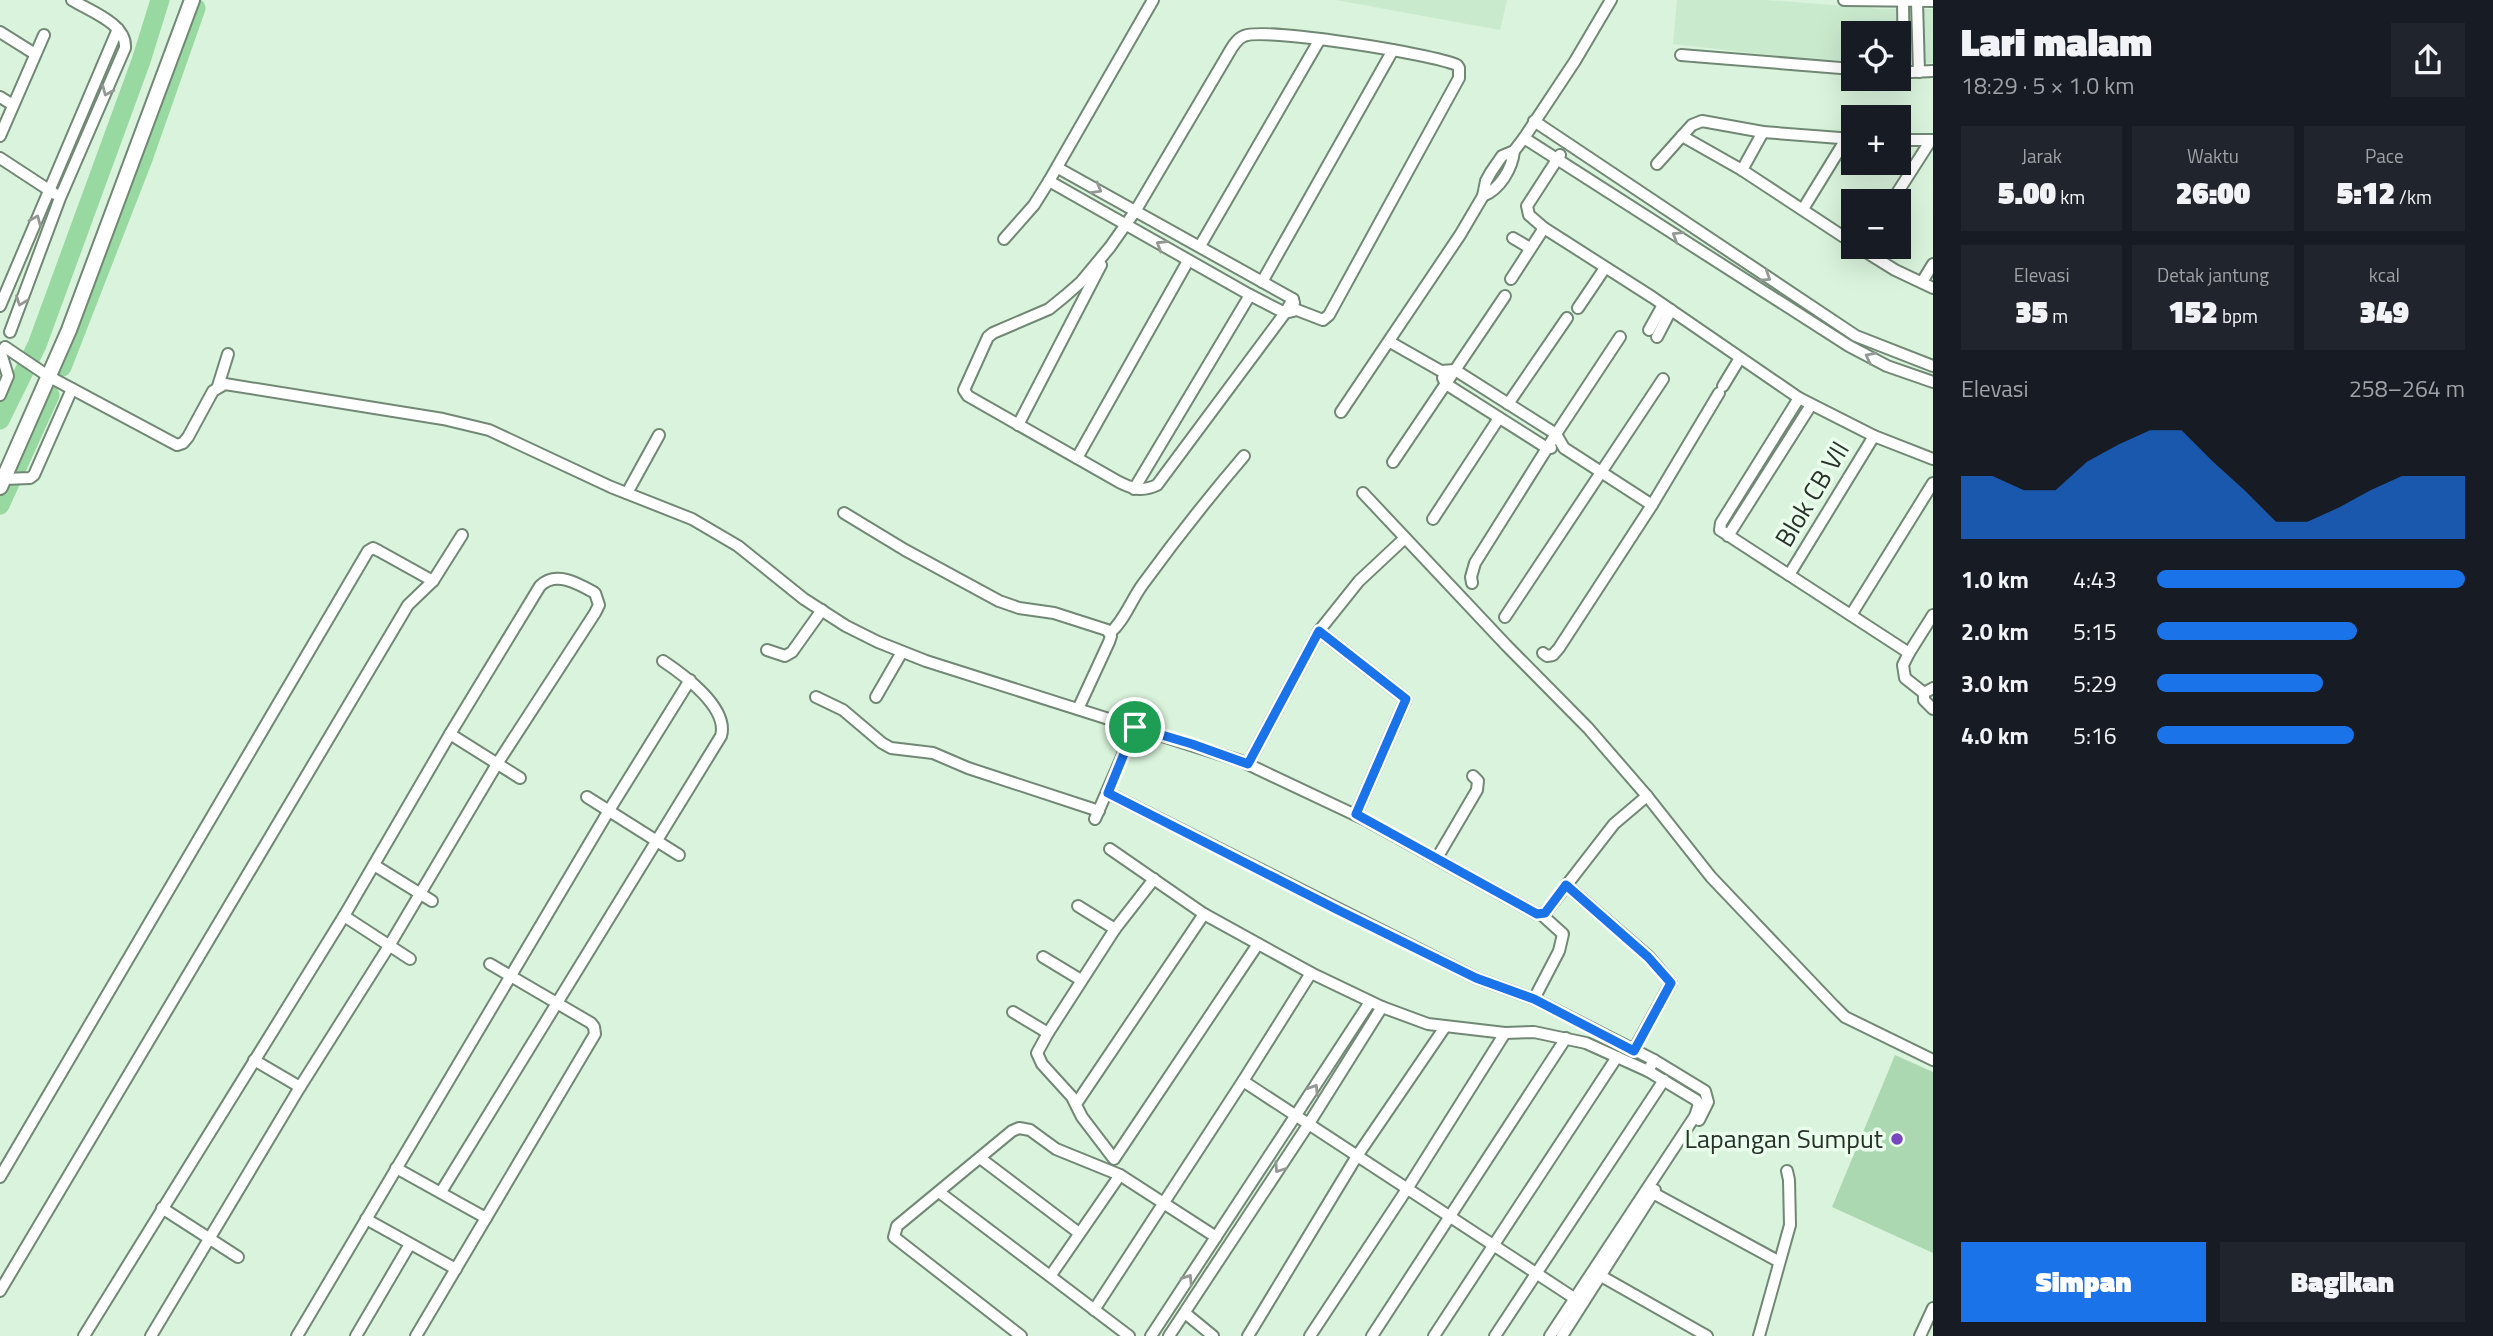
<!DOCTYPE html>
<html lang="id">
<meta charset="utf-8">
<style>
:root{--surface:#171b24;--page:#20242c;--text:#f1f3f6;--muted:#9ea1a6;--accent:#1a73e8}
body{margin:0;font-family:"Titillium Web",sans-serif;background:var(--page);color:var(--text);height:100vh;display:flex;flex-direction:column;font-size:26px;white-space:nowrap}
*{box-sizing:border-box;margin:0}
p{font-size:23px;color:var(--muted)}
.icon{flex:none;width:38px;height:38px;fill:none;stroke:currentColor;stroke-width:2;stroke-linecap:round;stroke-linejoin:round}
.map{position:relative;flex:1;overflow:hidden}
.panel{display:flex;flex-direction:column;background:var(--surface);width:560px}
.panel>*{flex:none}
.fabs{position:absolute;left:1841px;top:21px;display:grid;gap:14px}
.fabs a{display:grid;place-items:center;width:70px;height:70px;border-radius:0px;background:var(--surface);box-shadow:0 7px 28px #0002;font-size:35px}
.pin{position:absolute;display:grid;place-items:center;width:60px;height:60px;color:#fff;margin:-30px;border:4px solid #fff;border-radius:50%;box-shadow:0 2px 7px #0007}
.round{display:grid;place-items:center;flex:none;width:74px;height:74px;border-radius:0px;background:var(--page)}
.summary{display:flex;align-items:center;justify-content:space-between;height:119px;padding:0 28px}
h1{font-size:38px;font-weight:800;line-height:52px}
.metrics{display:grid;grid-template-columns:repeat(3,1fr);gap:10px;height:119px;padding:7px 28px}
.metrics div{display:grid;align-content:center;border-radius:0px;background:var(--page);text-align:center}
.metrics b{font-size:30px;font-weight:800}
.metrics small{font-size:19px;font-weight:400}
.metrics p{font-size:19px}
.chart{height:196px;padding:14px 28px}
.chart p{display:flex;justify-content:space-between}
.chart svg{width:100%;height:126px;margin-top:7px;fill:var(--accent);opacity:.7}
.primary-button{display:flex;gap:14px;margin-top:auto;padding:14px 28px}
.primary-button a{flex:1;height:80px;border-radius:0px;background:var(--accent);color:#fff;font-size:28px;font-weight:800;line-height:80px;text-align:center}
.primary-button a+a{background:var(--page);color:var(--text)}
ul{padding:0 28px;list-style:none;font-size:23px}
li{display:grid;grid-template-columns:112px 84px 1fr;align-items:center;height:52px}
li i{height:18px;border-radius:9px;background:var(--accent)}
main{display:flex;flex:1;min-height:0}
.map>svg:first-child{display:block}
.built{fill:#caeace}
.green{fill:#abd8b1}
.lines{fill:none;stroke-linecap:round;stroke-linejoin:round}
.river{stroke:#97d9a1;stroke-width:19}
.street-casing{stroke:#718874;stroke-width:14}
.secondary-casing{stroke:#718874;stroke-width:18}
.street{stroke:#fff;stroke-width:10}
.secondary{stroke:#fff;stroke-width:14}
.oneway{stroke:#949894}
.route-casing{stroke:#fff;stroke-width:14}
.route{stroke:#1a73e8;stroke-width:9}
.poi-dot{fill:#7847bf;stroke:#eaffec;stroke-width:2.5}
.labels{text-anchor:middle;stroke-width:7;stroke-linejoin:round;paint-order:stroke}
.street-label{font-size:26px;fill:#28322a;stroke:#eaffec}
.poi-label{font-size:26px;fill:#28322a;stroke:#eaffec;text-anchor:end}
</style>
<main>
<div class="map">
<svg width="1933" height="1336" viewBox="0 0 1933 1336">
<rect width="100%" height="100%" fill="#d9f3dc"/>
<g class="built">
<path d="M 1336,0 L 1507,0 L 1500,30 Z"/>
<path d="M 1677,0 L 1767,0 L 1882,9 L 1933,9 L 1933,63 L 1905,65 L 1899,33 L 1853,33 L 1853,61 L 1778,56 L 1673,44 Z"/>
</g>
<path class="green" d="M 1895,1055 L 1933,1072 L 1933,1253 L 1832,1207 Z"/>
<g class="lines">
<g class="river">
<path d="M 62,367 L 143,159 L 196,8"/>
<path d="M 0,420 L 37,345 L 141,61 L 160,0"/>
<path d="M 0,505 L 50,395"/>
</g>
<g class="street-casing">
<g id="street">
<path d="M 1844,0 L 1933,1"/>
<path d="M 1903,2 L 1904,72"/>
<path d="M 1917,2 L 1919,72"/>
<path d="M 0,32 L 35,54"/>
<path d="M 1681,55 L 1853,69"/>
<path d="M 1912,72 L 1933,71"/>
<path d="M 0,97 L 13,105"/>
<path d="M 1534,121 L 1856,336 L 1933,366"/>
<path d="M 0,136 L 44,35"/>
<path d="M 1524,138 L 1849,346 L 1887,366 L 1933,382"/>
<path d="M 1853,139 L 1763,132 L 1702,121 L 1692,125 L 1682,136 L 1742,170 L 1853,243"/>
<path d="M 1899,140 L 1933,140"/>
<path d="M 0,158 L 55,194"/>
<path d="M 1657,164 L 1682,136"/>
<path d="M 1058,168 L 1293,299 L 1294,303"/>
<path d="M 1742,170 L 1763,132"/>
<path d="M 1049,181 L 1250,295 L 1285,313 L 1297,310 L 1323,320 L 1329,315 L 1459,78 L 1459,68 L 1457,65 C 1433,54 1265,27 1244,36 C 1236,39 1231,49 1227,56 L 1136,210 L 1110,247 L 1081,282 L 1065,296 L 1049,309 L 993,333 L 988,337 L 964,390 L 968,396 L 1119,482 C 1133,489 1142,492 1157,485 L 1285,313 L 1293,299"/>
<path d="M 1483,196 C 1500,189 1512,169 1514,151"/>
<path d="M 1892,201 L 1931,140"/>
<path d="M 1803,209 L 1846,139"/>
<path d="M 1544,228 L 1529,215 L 1527,206 L 1560,155"/>
<path d="M 1513,238 L 1530,248"/>
<path d="M 1004,239 L 1034,205 L 1049,181 L 1153,0"/>
<path d="M 1200,246 L 1320,39"/>
<path d="M 1858,247 L 1895,270 L 1933,288"/>
<path d="M 1511,279 L 1544,228 L 1652,297 L 1799,398 L 1874,436 L 1933,459"/>
<path d="M 1262,282 L 1393,50"/>
<path d="M 1922,282 L 1933,264"/>
<path d="M 0,306 L 118,29"/>
<path d="M 1578,308 L 1605,268"/>
<path d="M 1649,330 L 1663,305"/>
<path d="M 10,332 L 60,198 L 125,48 C 127,24 90,11 72,0"/>
<path d="M 1657,337 L 1671,310"/>
<path d="M 1390,342 L 1441,371 L 1455,370 L 1556,434 L 1564,448 L 1652,505"/>
<path d="M 5,347 L 48,376 L 177,445 L 183,443 L 188,437 L 213,391 L 225,384 L 443,419 L 489,430 L 611,487 L 692,519 L 738,546 L 804,599 L 846,626 L 878,642 L 926,661 L 1241,761 L 1368,821 L 1537,914 L 1545,913 L 1614,824 L 1647,796"/>
<path d="M 0,350 L 8,376 L 0,395"/>
<path d="M 1443,378 L 1446,384 L 1547,448 L 1551,448"/>
<path d="M 218,386 L 228,354"/>
<path d="M 1723,386 L 1740,358"/>
<path d="M 1799,398 L 1721,523 L 1720,530 L 1909,653"/>
<path d="M 1508,404 L 1567,318"/>
<path d="M 1341,412 L 1460,235 L 1483,196 L 1486,181 L 1491,172 L 1502,156 L 1514,151 L 1524,138 L 1575,61 L 1611,0"/>
<path d="M 1018,425 L 1101,265"/>
<path d="M 1077,458 L 1188,261"/>
<path d="M 1393,462 L 1505,296"/>
<path d="M 4,479 L 30,478 L 34,475 L 72,389"/>
<path d="M 1134,489 L 1250,295"/>
<path d="M 627,493 L 659,435"/>
<path d="M 1363,493 L 1506,645 L 1588,728 L 1647,796 L 1711,877 L 1833,1005 L 1845,1017 L 1933,1060"/>
<path d="M 844,513 L 905,550 L 999,601 L 1019,608 L 1054,613 L 1107,630 L 1111,636 L 1109,642 L 1078,709"/>
<path d="M 1433,519 L 1499,418"/>
<path d="M 1728,536 L 1811,405"/>
<path d="M 1789,575 L 1874,436"/>
<path d="M 1472,583 L 1471,577 L 1475,563 L 1556,434 L 1620,337"/>
<path d="M 1851,615 L 1933,483"/>
<path d="M 1505,617 L 1663,379"/>
<path d="M 1319,631 L 1406,699 L 1356,814"/>
<path d="M 1110,633 C 1125,620 1131,600 1143,584 C 1175,540 1209,497 1244,456"/>
<path d="M 767,650 L 785,656 L 792,652 L 822,610"/>
<path d="M 1543,653 L 1547,656 L 1553,655 L 1559,648 L 1652,505 L 1719,393"/>
<path d="M 1933,688 L 1924,693 L 1924,700 L 1933,709"/>
<path d="M 1924,693 L 1905,678 L 1903,665 L 1909,653 L 1933,615"/>
<path d="M 816,697 L 843,710 L 882,743 L 891,748 L 933,753 L 968,768 L 1099,811"/>
<path d="M 876,697 L 902,652"/>
<path d="M 450,734 L 520,778"/>
<path d="M 1248,764 L 1319,631 L 1359,581 L 1405,538"/>
<path d="M 1108,793 L 1476,978 L 1534,999 L 1654,1060 L 1648,1071"/>
<path d="M 587,797 L 679,855"/>
<path d="M 1095,819 L 1135,727"/>
<path d="M 1110,849 L 1204,914 L 1311,973 L 1382,1007 L 1428,1024 L 1505,1033 L 1534,1032 L 1586,1043 L 1648,1071 L 1696,1100 L 1699,1104 L 1695,1116 L 1550,1336"/>
<path d="M 1437,858 L 1477,790 L 1478,781 L 1473,776"/>
<path d="M 374,865 L 432,901"/>
<path d="M 1154,879 L 1115,929 L 1048,1033 L 1037,1053 L 1042,1064 L 1072,1097 L 1082,1117 L 1114,1159 L 1258,944"/>
<path d="M 1566,885 L 1649,957 L 1671,983 L 1634,1050"/>
<path d="M 1078,906 L 1115,929"/>
<path d="M 344,916 L 410,959"/>
<path d="M 1043,957 L 1081,980"/>
<path d="M 1534,999 L 1559,951 L 1563,934 L 1542,915"/>
<path d="M 1013,1012 L 1048,1033"/>
<path d="M 254,1060 L 300,1087"/>
<path d="M 1654,1060 L 1705,1091 L 1708,1102 L 1699,1120"/>
<path d="M 1243,1081 L 1574,1298"/>
<path d="M 1076,1104 L 1204,914"/>
<path d="M 980,1158 L 1079,1233"/>
<path d="M 396,1168 L 486,1218"/>
<path d="M 0,1177 L 368,551 L 373,548 L 379,551 L 433,581"/>
<path d="M 441,1192 L 721,736 C 729,708 684,675 663,661"/>
<path d="M 939,1192 L 1129,1336"/>
<path d="M 1653,1193 L 1778,1261"/>
<path d="M 162,1208 L 238,1257"/>
<path d="M 366,1219 L 456,1269"/>
<path d="M 1051,1275 L 1120,1175"/>
<path d="M 1601,1276 L 1707,1336"/>
<path d="M 0,1291 L 408,605 L 433,581 L 462,535"/>
<path d="M 1094,1310 L 1243,1081 L 1311,973"/>
<path d="M 1185,1313 L 1213,1336"/>
<path d="M 84,1336 L 344,916 L 450,734 L 540,586 C 556,570 579,584 595,593 L 599,605 L 595,613 L 497,764 L 389,946 L 300,1087 L 151,1336"/>
<path d="M 297,1336 L 608,812 L 690,680"/>
<path d="M 356,1336 L 410,1244"/>
<path d="M 416,1336 L 595,1034 L 594,1027 L 591,1023 L 490,964"/>
<path d="M 1021,1336 L 894,1237 L 897,1226 L 1012,1131 L 1019,1128 L 1030,1130 L 1056,1149 L 1120,1175 L 1216,1237"/>
<path d="M 1151,1336 L 1370,1002"/>
<path d="M 1169,1336 L 1308,1125 L 1382,1007"/>
<path d="M 1248,1336 L 1357,1156 L 1445,1027"/>
<path d="M 1310,1336 L 1407,1189 L 1505,1033"/>
<path d="M 1372,1336 L 1566,1038"/>
<path d="M 1434,1336 L 1617,1057"/>
<path d="M 1495,1336 L 1664,1080"/>
<path d="M 1562,1336 L 1655,1190"/>
<path d="M 1759,1336 L 1790,1225 L 1789,1180 L 1787,1171"/>
<path d="M 1920,1336 L 1933,1308"/>
</g>
</g>
<g class="secondary-casing">
<path id="secondary" d="M 0,487 L 69,330 L 192,0"/>
</g>
<use href="#street" class="street"/>
<use href="#secondary" class="secondary"/>
</g>
<defs><path id="oneway-chevron" d="M-2-3.5L2.5 0L-2 3.5" fill="none" stroke-width="1.6" stroke-linecap="round" stroke-linejoin="round" transform="scale(1.75)"/></defs>
<g class="oneway">
<use href="#oneway-chevron" transform="translate(107 91) rotate(113)"/>
<use href="#oneway-chevron" transform="translate(1097 189) rotate(29)"/>
<use href="#oneway-chevron" transform="translate(36 220) rotate(-67)"/>
<use href="#oneway-chevron" transform="translate(1677 236) rotate(-148)"/>
<use href="#oneway-chevron" transform="translate(1161 245) rotate(-149)"/>
<use href="#oneway-chevron" transform="translate(1766 277) rotate(33)"/>
<use href="#oneway-chevron" transform="translate(21 301) rotate(111)"/>
<use href="#oneway-chevron" transform="translate(1870 357) rotate(-153)"/>
<use href="#oneway-chevron" transform="translate(1314 1089) rotate(-57)"/>
<use href="#oneway-chevron" transform="translate(1279 1168) rotate(124)"/>
<use href="#oneway-chevron" transform="translate(1188 1279) rotate(-57)"/>
</g>
<g class="lines">
<g class="route-casing">
<path id="route" d="M 1319,631 L 1406,699 L 1356,814 L 1537,914 L 1545,913 L 1566,885 L 1648,957 L 1671,983 L 1634,1051 L 1534,999 L 1476,978 L 1338,910 L 1108,793 L 1135,727 L 1192,744 L 1248,764 Z"/>
</g>
<use href="#route" class="route"/>
</g>
<circle class="poi-dot" cx="1897" cy="1139" r="7"/>
<g class="labels">
<g class="street-label">
<text transform="translate(1812 494) rotate(-59)" y="9">Blok CB VII</text>
</g>
<g class="poi-label">
<text x="1883" y="1148">Lapangan Sumput</text>
</g>
</g>
</svg>
<div class="fabs">
<a><svg class="icon" aria-label="locate" viewBox="0 0 24 24"><circle cx="12" cy="12" r="6"/><path d="M12 2v4M12 18v4M2 12h4M18 12h4"/></svg></a>
<a>+</a>
<a>−</a>
</div>
<div class="pin" style="left:1135px;top:727px;background:#1e9e55"><svg class="icon" aria-label="arrive" viewBox="0 0 24 24"><path d="M6 21V4h12l-3 4 3 4H6"/></svg></div>
</div>
<section class="panel">
<div class="summary"><div><h1>Lari malam</h1><p>18:29 · 5 × 1.0 km</p></div><a class="round"><svg class="icon" aria-label="share" viewBox="0 0 24 24"><path d="M12 15V3M7 8l5-5 5 5M5 13v7h14v-7"/></svg></a></div>
<div class="metrics">
<div><p>Jarak</p><b>5.00<small> km</small></b></div>
<div><p>Waktu</p><b>26:00</b></div>
<div><p>Pace</p><b>5:12<small> /km</small></b></div>
</div>
<div class="metrics">
<div><p>Elevasi</p><b>35<small> m</small></b></div>
<div><p>Detak jantung</p><b>152<small> bpm</small></b></div>
<div><p>kcal</p><b>349</b></div>
</div>
<div class="chart"><p><span>Elevasi</span>258–264 m</p>
<svg viewBox="0 0 160 44" preserveAspectRatio="none"><path d="M0 44V22L10 22L20 27L30 27L40 17L50 11L60 6L70 6L80 17L90 27L100 38L110 38L120 33L130 27L140 22L150 22L160 22V44z"/></svg>
</div>
<ul>
<li><b>1.0 km</b>4:43<i style="width:100%"></i></li>
<li><b>2.0 km</b>5:15<i style="width:65%"></i></li>
<li><b>3.0 km</b>5:29<i style="width:54%"></i></li>
<li><b>4.0 km</b>5:16<i style="width:64%"></i></li>
</ul>
<div class="primary-button"><a>Simpan</a><a>Bagikan</a></div>
</section>
</main>
